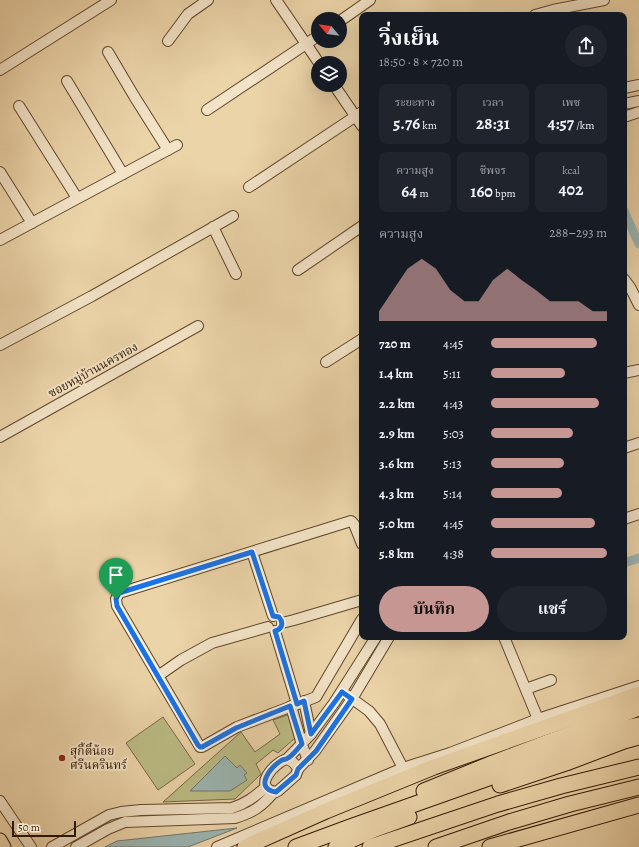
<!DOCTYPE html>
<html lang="th">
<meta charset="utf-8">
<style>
:root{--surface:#171b24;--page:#20242c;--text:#f1f3f6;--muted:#9ea1a6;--accent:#c59692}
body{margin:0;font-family:Alegreya,"Noto Serif Thai",serif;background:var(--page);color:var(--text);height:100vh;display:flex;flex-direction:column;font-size:15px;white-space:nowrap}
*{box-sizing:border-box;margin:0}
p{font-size:13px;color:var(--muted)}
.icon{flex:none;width:22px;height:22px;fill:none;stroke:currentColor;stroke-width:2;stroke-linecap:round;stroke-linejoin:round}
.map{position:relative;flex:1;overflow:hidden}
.sheet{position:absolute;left:359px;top:12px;width:268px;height:628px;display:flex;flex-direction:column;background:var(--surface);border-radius:8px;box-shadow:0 4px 16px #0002}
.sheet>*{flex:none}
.needle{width:26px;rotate:299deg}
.tools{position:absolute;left:311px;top:12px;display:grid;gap:8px}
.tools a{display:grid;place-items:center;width:36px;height:36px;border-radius:50%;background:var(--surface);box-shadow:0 4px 16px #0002;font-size:20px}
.scale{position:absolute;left:12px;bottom:10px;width:64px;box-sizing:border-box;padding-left:4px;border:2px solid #321902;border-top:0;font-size:11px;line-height:14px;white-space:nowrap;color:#321902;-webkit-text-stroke:3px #f3e3c7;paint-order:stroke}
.pin{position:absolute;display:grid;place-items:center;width:34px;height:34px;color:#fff;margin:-41px -17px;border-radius:50% 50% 50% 0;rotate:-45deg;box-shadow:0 0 4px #0007}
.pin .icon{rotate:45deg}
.round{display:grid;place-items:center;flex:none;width:42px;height:42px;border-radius:21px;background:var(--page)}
.summary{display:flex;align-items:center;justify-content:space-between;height:68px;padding:0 20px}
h1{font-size:22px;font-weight:700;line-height:30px}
.metrics{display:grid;grid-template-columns:repeat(3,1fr);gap:6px;height:68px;padding:4px 20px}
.metrics div{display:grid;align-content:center;border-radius:8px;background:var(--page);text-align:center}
.metrics b{font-size:17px;font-weight:700}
.metrics small{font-size:11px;font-weight:400}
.metrics p{font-size:11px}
.chart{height:112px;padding:8px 20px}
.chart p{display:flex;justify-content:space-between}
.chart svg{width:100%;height:72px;margin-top:4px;fill:var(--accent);opacity:.7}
.cta{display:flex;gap:8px;margin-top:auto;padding:8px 20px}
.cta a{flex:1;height:46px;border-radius:24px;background:var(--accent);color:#111;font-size:16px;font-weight:700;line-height:46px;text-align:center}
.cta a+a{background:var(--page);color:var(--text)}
ul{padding:0 20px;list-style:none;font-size:13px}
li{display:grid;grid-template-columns:64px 48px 1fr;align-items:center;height:30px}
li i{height:10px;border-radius:5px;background:var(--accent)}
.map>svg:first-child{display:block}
.green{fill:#bcbc85;stroke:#776a44}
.water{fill:#9cb6b3;stroke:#72776c}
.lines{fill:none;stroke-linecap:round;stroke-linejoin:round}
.canal{stroke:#9cb6b3;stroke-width:9}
.minor-casing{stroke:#60482c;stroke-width:12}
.major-casing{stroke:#321902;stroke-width:15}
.highway-casing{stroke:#321902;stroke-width:17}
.minor{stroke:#f3e3c7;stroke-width:10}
.major{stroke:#ecd4a9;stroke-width:13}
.highway{stroke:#ecd4a9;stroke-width:15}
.route-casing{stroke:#fff;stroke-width:8}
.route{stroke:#1a73e8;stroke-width:5}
.poi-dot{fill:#8f2418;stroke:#f3e3c7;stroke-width:1.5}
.labels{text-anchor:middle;stroke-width:4;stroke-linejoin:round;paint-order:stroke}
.street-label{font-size:12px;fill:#321902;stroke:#f3e3c7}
.poi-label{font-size:12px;fill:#321902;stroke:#f3e3c7;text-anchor:start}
</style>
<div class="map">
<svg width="639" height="847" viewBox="0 0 639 847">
<rect width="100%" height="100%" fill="#ecd4a9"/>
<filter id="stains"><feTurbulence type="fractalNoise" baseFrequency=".005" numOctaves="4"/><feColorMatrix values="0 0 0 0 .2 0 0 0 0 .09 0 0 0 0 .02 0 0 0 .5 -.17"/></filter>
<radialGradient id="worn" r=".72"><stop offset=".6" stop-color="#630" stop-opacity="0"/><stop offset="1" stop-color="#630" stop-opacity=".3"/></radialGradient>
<g class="green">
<path d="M 290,714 L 295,738 L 278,753 L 273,750 L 256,764 L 261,774 L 235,799 L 163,802 L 241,732 L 255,752 L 280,734 L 273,720 Z"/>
<path d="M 163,717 L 195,764 L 158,790 L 126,743 Z"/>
</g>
<g class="water">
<path d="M 225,756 L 237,768 L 240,765 L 247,773 L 244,775 L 247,780 L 230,791 L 190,791 Z"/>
<path d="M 237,828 L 188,847 L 105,847 L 117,841 Z"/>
</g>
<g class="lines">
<g class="canal">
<path d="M 624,211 L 639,244"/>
<path d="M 624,563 L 639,558"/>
</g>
<g class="minor-casing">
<g id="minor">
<path d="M 276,0 L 319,63"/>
<path d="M 535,15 L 553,10 L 604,0"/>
<path d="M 340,21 L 370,0"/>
<path d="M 168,41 L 188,14 L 208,0"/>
<path d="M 108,52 L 134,96 L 168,150"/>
<path d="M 0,70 L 111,0"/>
<path d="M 67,81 L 123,174"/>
<path d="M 334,85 L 362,126"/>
<path d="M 624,88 L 639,85"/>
<path d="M 624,104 L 639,101"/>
<path d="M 19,106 L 77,198"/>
<path d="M 207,110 L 318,36"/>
<path d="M 624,117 L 639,112"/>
<path d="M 0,172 L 32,223"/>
<path d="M 249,187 L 362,112"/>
<path d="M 213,227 L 236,274"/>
<path d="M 0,240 L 177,145"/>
<path d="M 298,270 L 362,226"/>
<path d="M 624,279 L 630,287 L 639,305"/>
<path d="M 0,345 L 92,296 L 233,216"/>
<path d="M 326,362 L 362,339"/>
<path d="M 624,373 L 639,370"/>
<path d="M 0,437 L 198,326"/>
<path d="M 624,448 L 639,443"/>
<path d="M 624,519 L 639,514"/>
<path d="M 362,544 L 354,524 L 351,521 L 119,593 L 116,599 L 117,606 L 200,747 L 202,747 L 237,727 L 316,697 L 362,619"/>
<path d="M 252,552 L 273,616"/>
<path d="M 282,623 L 294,620 L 362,600"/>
<path d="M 275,631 L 297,704"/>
<path d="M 504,637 L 538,719"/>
<path d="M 158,676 L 181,660 L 212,643 L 268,627"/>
<path d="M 526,689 L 551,680"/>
<path d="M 347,695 L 369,711 L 380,724 L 403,768"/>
<path d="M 304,701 L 311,734"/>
<path d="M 291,706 L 302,745 L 308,760"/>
<path d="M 287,759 L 311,734 L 334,703 L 376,637"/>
<path d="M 287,759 C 292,761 296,764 298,769 L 296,775 L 278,791 L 276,792 C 251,788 275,762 287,759 Z"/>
<path d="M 298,769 L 315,751 L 352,699 L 389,637"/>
<path d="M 0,801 L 31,847"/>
<path d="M 52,847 L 109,815 L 121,812 L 141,810 L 232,808 C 247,803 254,797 266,787"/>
<path d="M 76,847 L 108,829 L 125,822 L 235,818 C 254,812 261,807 274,792"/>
<path d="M 217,847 L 403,768 L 450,753 L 538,719 L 639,686"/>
</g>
</g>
<g class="major-casing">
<path id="major" d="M 0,840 L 4,847"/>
</g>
<g class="highway-casing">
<g id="highway">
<path d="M 500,785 L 566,763 L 624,741 L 639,737"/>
<path d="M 424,791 L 493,763 L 639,708"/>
<path d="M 245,847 L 326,811 L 434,767 L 639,694"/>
<path d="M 296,847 L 350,827 L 500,774 L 620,729 L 639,725"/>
<path d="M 336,847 L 373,830 L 409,817"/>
<path d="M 370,847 L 498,804 L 561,786 L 639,767"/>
<path d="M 436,847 L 509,822 L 570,804 L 639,787"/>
<path d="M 490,847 L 639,805"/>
</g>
</g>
<use href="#minor" class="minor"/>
<use href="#major" class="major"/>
<use href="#highway" class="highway"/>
</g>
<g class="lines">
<g class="route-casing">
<path id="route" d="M 252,552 L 273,616 L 279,617 C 284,623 282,629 275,631 L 297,704 L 304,701 L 311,734 L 342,692 L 352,699 L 316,751 L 298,769 L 296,775 L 276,792 C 253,788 271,767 282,760 C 285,759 285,760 288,758 C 293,755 297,749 302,744 L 290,706 L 236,728 L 202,747 L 200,747 L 198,745 L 117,606 L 116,599 L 119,593 Z"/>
</g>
<use href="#route" class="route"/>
</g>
<circle class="poi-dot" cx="62" cy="758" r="4"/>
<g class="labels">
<g class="street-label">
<text transform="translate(93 370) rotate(-29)" y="4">ซอยหมู่บ้านนครทอง</text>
</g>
<g class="poi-label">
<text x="70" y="755">สุกี้ตี๋น้อย<tspan x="70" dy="14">ศรีนครินทร์</tspan></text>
</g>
</g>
<rect width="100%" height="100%" filter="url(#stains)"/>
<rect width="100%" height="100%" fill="url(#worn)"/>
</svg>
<div class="tools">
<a><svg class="needle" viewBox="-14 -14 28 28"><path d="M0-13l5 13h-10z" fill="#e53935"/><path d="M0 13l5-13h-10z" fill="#9ea1a6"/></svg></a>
<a><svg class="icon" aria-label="layers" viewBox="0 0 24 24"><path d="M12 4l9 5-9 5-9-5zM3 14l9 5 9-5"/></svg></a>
</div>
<div class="scale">50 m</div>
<div class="pin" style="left:116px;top:599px;background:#1e9e55"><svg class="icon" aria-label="arrive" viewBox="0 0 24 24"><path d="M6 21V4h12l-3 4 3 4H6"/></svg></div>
<section class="sheet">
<div class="summary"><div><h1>วิ่งเย็น</h1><p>18:50 · 8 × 720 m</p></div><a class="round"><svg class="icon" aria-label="share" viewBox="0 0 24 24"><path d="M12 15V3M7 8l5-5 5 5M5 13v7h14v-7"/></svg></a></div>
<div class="metrics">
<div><p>ระยะทาง</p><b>5.76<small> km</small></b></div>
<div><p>เวลา</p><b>28:31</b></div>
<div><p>เพซ</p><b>4:57<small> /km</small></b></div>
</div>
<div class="metrics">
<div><p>ความสูง</p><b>64<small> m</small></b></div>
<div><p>ชีพจร</p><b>160<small> bpm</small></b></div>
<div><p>kcal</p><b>402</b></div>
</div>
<div class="chart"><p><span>ความสูง</span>288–293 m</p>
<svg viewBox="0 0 160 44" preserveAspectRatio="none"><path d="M0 44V38L10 25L20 12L30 6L40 12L50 25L60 32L70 32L80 19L90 12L100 19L110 25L120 32L130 32L140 32L150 38L160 38V44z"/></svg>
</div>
<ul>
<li><b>720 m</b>4:45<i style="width:91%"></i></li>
<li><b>1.4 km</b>5:11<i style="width:64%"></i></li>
<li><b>2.2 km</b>4:43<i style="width:93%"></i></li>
<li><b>2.9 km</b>5:03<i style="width:71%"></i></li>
<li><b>3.6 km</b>5:13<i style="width:63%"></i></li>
<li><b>4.3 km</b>5:14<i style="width:61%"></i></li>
<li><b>5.0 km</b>4:45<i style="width:90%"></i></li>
<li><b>5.8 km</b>4:38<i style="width:100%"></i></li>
</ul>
<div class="cta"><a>บันทึก</a><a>แชร์</a></div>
</section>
</div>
